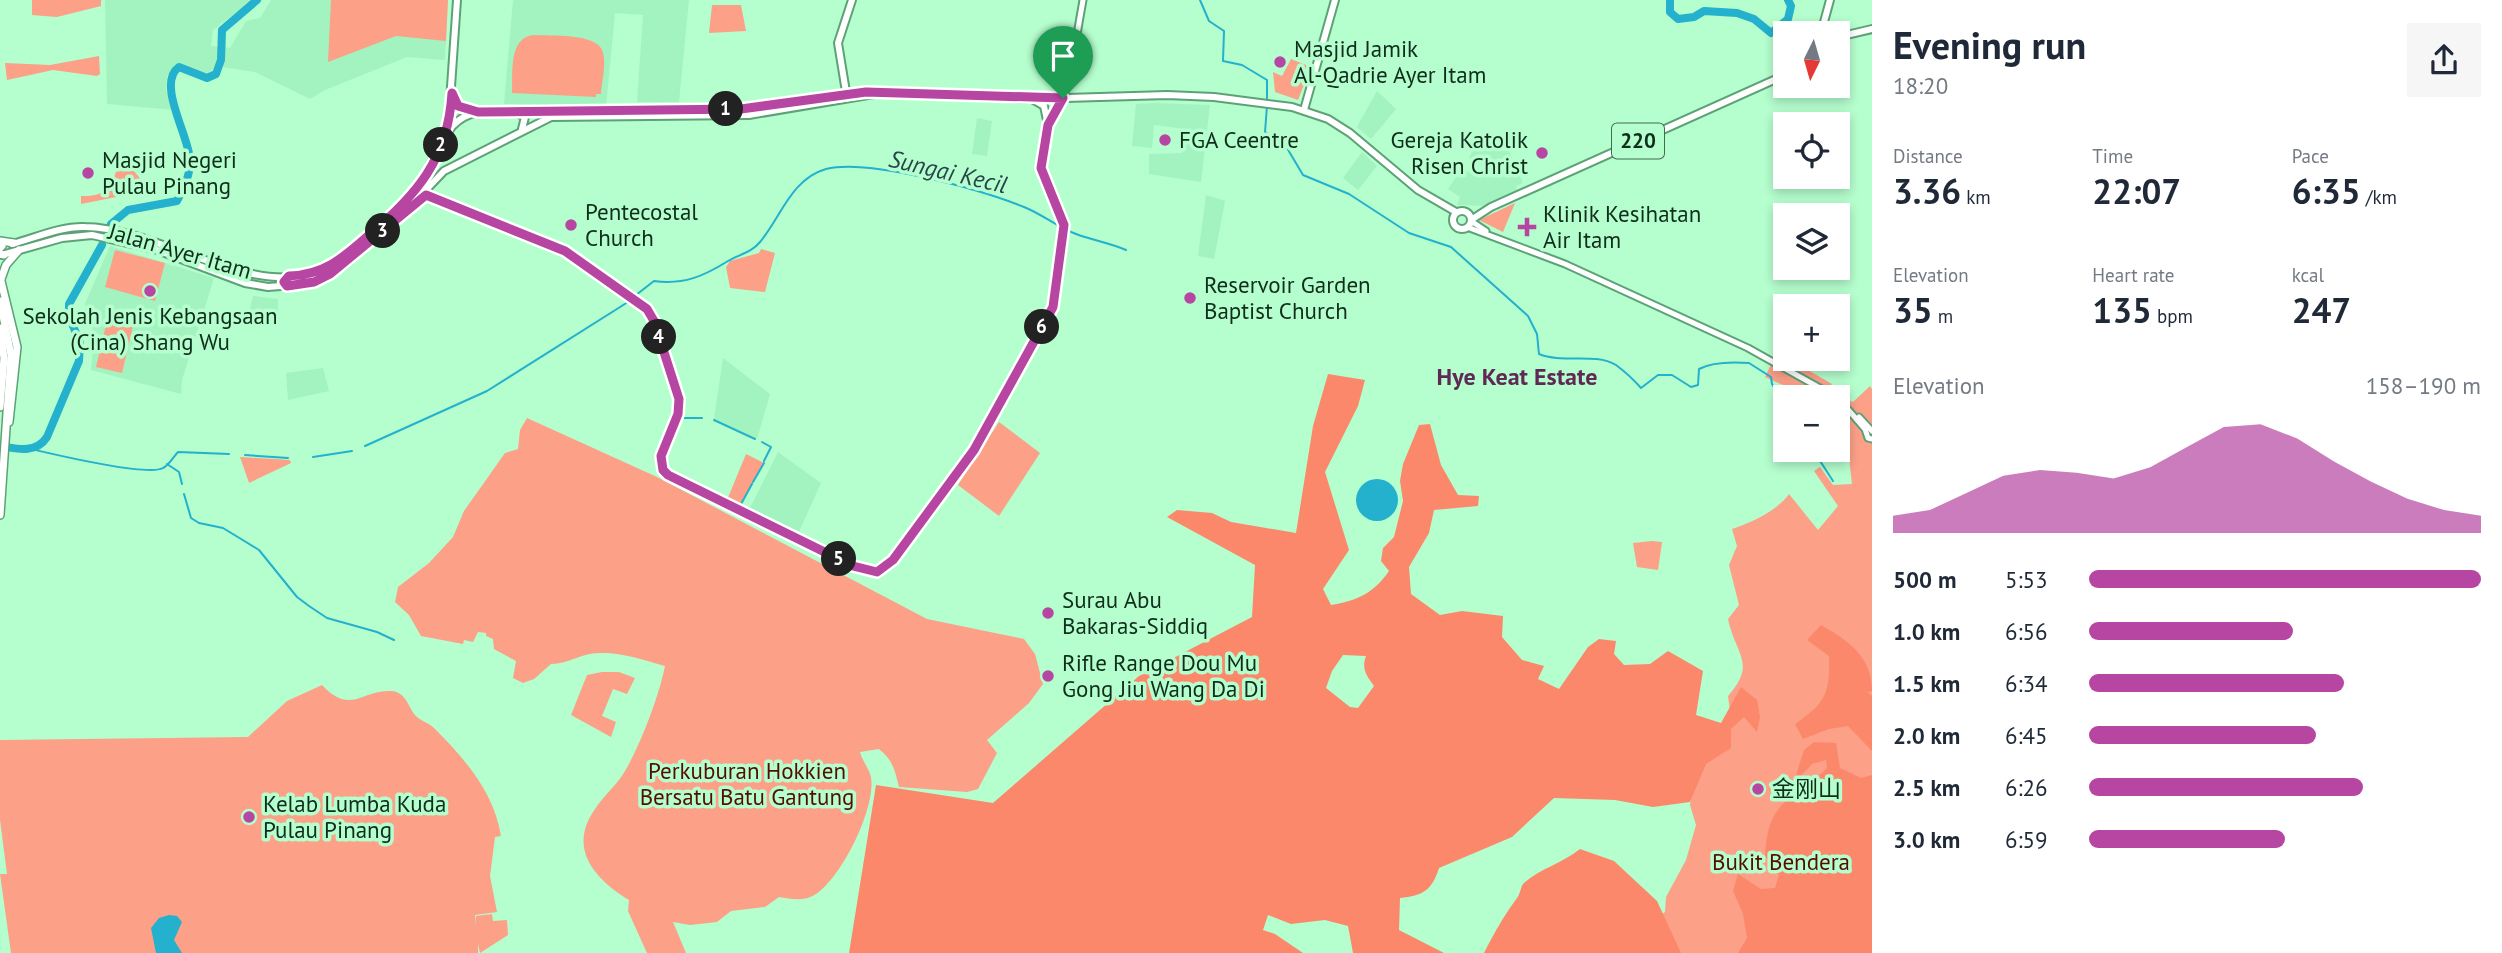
<!DOCTYPE html>
<meta charset="utf-8">
<style>
:root{--surface:#fff;--page:#f6f6f7;--text:#1f2937;--muted:#747a83;--accent:#b646a2}
body{margin:0;font-family:"PT Sans","Noto Sans SC",sans-serif;background:var(--page);color:var(--text);height:100vh;display:flex;flex-direction:column;font-size:26px;white-space:nowrap}
*{box-sizing:border-box;margin:0}
p{font-size:23px;color:var(--muted)}
.icon{flex:none;width:38px;height:38px;fill:none;stroke:currentColor;stroke-width:2;stroke-linecap:round;stroke-linejoin:round}
.map{position:relative;flex:1;overflow:hidden}
.side{display:flex;flex-direction:column;background:var(--surface);width:630px}
.side>*{flex:none}
.needle{width:46px;rotate:185deg}
.tools{position:absolute;left:1773px;top:21px;display:grid;gap:14px}
.tools a{display:grid;place-items:center;width:77px;height:77px;border-radius:0px;background:var(--surface);box-shadow:0 4px 10px #0003;font-size:35px}
.pin{position:absolute;display:grid;place-items:center;width:60px;height:60px;color:#fff;margin:-72px -30px;border-radius:50% 50% 50% 0;rotate:-45deg;box-shadow:0 0 7px #0007}
.pin .icon{rotate:45deg}
.km{position:absolute;width:35px;height:35px;margin:-18px;border-radius:50%;background:#222;color:#fff;font-size:19px;line-height:35px;text-align:center}
.round{display:grid;place-items:center;flex:none;width:74px;height:74px;border-radius:0px;background:var(--page)}
.summary{display:flex;align-items:center;justify-content:space-between;height:119px;padding:0 21px}
h1{font-size:38px;font-weight:600;line-height:52px}
.stats{display:grid;grid-template-columns:repeat(3,1fr);gap:10px;height:119px;padding:7px 21px}
.stats div{display:grid;align-content:center}
.stats b{font-size:35px;font-weight:600}
.stats small{font-size:19px;font-weight:400}
.stats p{font-size:19px}
.chart{height:196px;padding:14px 21px}
.chart p{display:flex;justify-content:space-between}
.chart svg{width:100%;height:126px;margin-top:7px;fill:var(--accent);opacity:.7}
ul{padding:0 21px;list-style:none;font-size:23px}
li{display:grid;grid-template-columns:112px 84px 1fr;align-items:center;height:52px}
li i{height:18px;border-radius:9px;background:var(--accent)}
main{display:flex;flex:1;min-height:0}
.map>svg:first-child{display:block}
.built{fill:#a3f3c0}
.green{fill:#fca088}
.forest{fill:#fb886b;fill-rule:evenodd}
.water{fill:#23b1cd}
.lines{fill:none;stroke-linecap:round;stroke-linejoin:round}
.stream{stroke:#23b1cd;stroke-width:2}
.river{stroke:#23b1cd;stroke-width:8}
.tertiary-casing{stroke:#5ca276;stroke-width:9}
.secondary-casing{stroke:#5ca276;stroke-width:10}
.primary-casing{stroke:#5ca276;stroke-width:10}
.trunk-casing{stroke:#5ca276;stroke-width:10}
.tertiary{stroke:#fff;stroke-width:5}
.secondary{stroke:#fff;stroke-width:6}
.primary{stroke:#fff;stroke-width:6}
.trunk{stroke:#fff;stroke-width:7}
.route-casing{stroke:#fff;stroke-width:14}
.route{stroke:#b646a2;stroke-width:9}
.poi-dot{fill:#b646a2;stroke:#b5fece;stroke-width:2.5}
.labels{text-anchor:middle;stroke-width:7;stroke-linejoin:round;paint-order:stroke}
.shield{fill:#b5fece;stroke:#426c51;stroke-width:2}
.shield-label{font-size:21px;font-weight:bold;fill:#102e1c}
.poi-label{font-size:23px;fill:#102e1c;stroke:#b5fece;text-anchor:start}
.street-label{font-size:23px;fill:#102e1c;stroke:#b5fece}
.park-label{font-size:23px;fill:#550d00;stroke:#b5fece}
.water-label{font-size:24px;font-style:italic;fill:#28444b;stroke:#b5fece}
.neighbourhood-label{font-size:24px;font-weight:bold;fill:#602955;stroke:#b5fece}
</style>
<main>
<div class="map">
<svg width="1872" height="953" viewBox="0 0 1872 953">
<rect width="100%" height="100%" fill="#b5fece"/>
<g class="built">
<path d="M 105,0 L 253,0 L 213,30 L 211,46 L 230,48 L 246,21 L 260,18 L 271,0 L 448,0 L 445,60 L 407,57 L 325,90 L 310,99 L 255,72 L 216,66 L 208,74 L 181,64 L 173,67 L 167,77 L 166,90 L 174,110 L 107,104 Z"/>
<path d="M 513,0 L 689,0 L 679,102 L 637,102 L 643,15 L 615,13 L 606,107 L 504,104 Z"/>
<path d="M 1377,91 L 1396,109 L 1371,139 L 1357,127 Z"/>
<path d="M 1156,103 L 1210,105 L 1201,182 L 1149,174 L 1149,154 L 1182,153 L 1185,129 L 1154,125 L 1152,148 L 1132,146 L 1136,104 Z"/>
<path d="M 977,118 L 992,121 L 987,156 L 972,154 Z"/>
<path d="M 1473,150 L 1509,151 L 1523,183 L 1516,186 L 1517,190 L 1482,206 L 1457,205 L 1460,197 L 1448,189 L 1462,168 L 1474,175 L 1484,171 L 1480,162 L 1469,158 Z"/>
<path d="M 1362,152 L 1377,166 L 1358,190 L 1343,178 Z"/>
<path d="M 1206,195 L 1225,201 L 1214,259 L 1198,256 Z"/>
<path d="M 110,246 L 214,278 L 182,380 L 181,394 L 91,370 L 94,335 L 85,304 Z"/>
<path d="M 253,296 L 278,299 L 278,320 L 248,316 Z"/>
<path d="M 723,358 L 770,394 L 757,439 L 714,419 Z"/>
<path d="M 323,368 L 329,391 L 288,400 L 286,373 Z"/>
<path d="M 778,452 L 821,483 L 798,534 L 749,510 Z"/>
</g>
<g class="green">
<path d="M 32,0 L 101,0 L 101,6 L 57,17 L 32,15 Z"/>
<path d="M 331,0 L 448,0 L 446,41 L 396,36 L 328,62 Z"/>
<path d="M 712,5 L 741,5 L 746,31 L 709,33 Z"/>
<path d="M 534,35 C 550,36 595,33 602,50 C 607,61 602,82 601,94 L 596,94 L 596,97 L 512,93 C 513,74 508,37 534,35 Z"/>
<path d="M 99,56 L 100,74 L 97,76 L 53,70 L 7,80 L 5,63 L 50,65 Z"/>
<path d="M 1291,59 L 1311,67 L 1298,100 L 1275,92 L 1273,72 L 1282,76 Z"/>
<path d="M 118,165 L 122,172 L 129,165 L 143,182 L 121,196 L 81,204 L 81,196 C 106,197 112,187 118,165 Z"/>
<path d="M 1515,203 L 1503,232 L 1479,220 Z"/>
<path d="M 761,249 L 775,253 L 765,292 L 730,288 L 726,267 L 730,261 L 759,253 Z"/>
<path d="M 115,250 L 165,263 L 155,301 L 105,287 Z"/>
<path d="M 108,316 L 134,322 L 122,373 L 96,367 Z"/>
<path d="M 1775,356 L 1789,359 L 1832,384 L 1826,389 L 1853,402 L 1870,386 L 1872,389 L 1872,953 L 1673,953 L 1659,916 L 1665,912 L 1666,897 L 1686,860 L 1696,825 L 1690,805 L 1701,731 L 1724,724 L 1730,711 L 1728,696 C 1757,663 1736,656 1728,619 L 1739,605 L 1729,565 L 1737,546 L 1732,529 C 1751,523 1778,510 1789,494 L 1818,530 L 1838,506 L 1814,471 L 1820,467 L 1833,485 L 1852,484 L 1845,424 L 1838,416 L 1838,397 L 1810,397 L 1765,377 Z"/>
<path d="M 527,418 L 657,477 L 927,619 L 1024,639 L 1035,654 L 1043,684 L 1029,703 L 987,740 L 997,753 L 978,789 L 967,792 L 899,787 C 895,771 893,760 879,749 L 860,752 C 862,760 869,769 871,777 C 876,808 842,877 816,894 C 804,902 792,899 779,897 L 765,907 L 731,911 L 717,922 L 690,925 L 673,922 L 686,953 L 647,953 L 628,911 L 629,900 C 595,879 567,849 595,809 C 604,795 617,785 625,771 C 641,744 659,696 665,666 C 645,660 621,652 599,653 C 581,653 569,664 551,664 L 534,679 L 523,683 L 513,678 L 516,661 L 494,649 L 493,639 L 486,636 L 486,633 L 478,632 L 473,642 L 464,640 L 463,644 L 421,636 L 409,615 L 395,602 L 398,587 L 429,563 L 453,537 L 464,511 L 505,453 L 518,449 L 520,430 Z"/>
<path d="M 999,422 L 1040,453 L 999,516 L 958,485 Z"/>
<path d="M 746,454 L 764,463 L 739,507 L 727,500 Z"/>
<path d="M 240,457 L 290,460 L 291,463 L 249,483 Z"/>
<path d="M 1652,541 L 1662,542 L 1658,570 L 1637,567 L 1633,543 Z"/>
<path d="M 602,672 L 619,672 L 635,678 L 627,694 L 613,689 L 602,716 L 616,722 L 611,737 L 571,715 L 587,675 Z"/>
<path d="M 322,685 C 351,716 362,689 391,691 C 407,692 408,708 416,716 C 421,721 429,723 434,728 C 465,759 494,792 501,836 L 495,837 L 490,876 L 497,912 L 475,915 L 476,925 L 476,916 L 492,914 L 493,921 L 507,920 L 508,935 L 480,953 L 478,944 L 478,953 L 11,953 L 0,874 L 7,874 L 0,820 L 0,740 L 248,737 L 287,701 Z"/>
</g>
<g class="forest">
<path d="M 1328,374 L 1365,380 L 1358,406 L 1325,472 L 1349,550 L 1323,589 L 1331,605 C 1357,601 1374,593 1389,571 L 1381,561 L 1383,548 L 1394,537 L 1403,501 L 1400,481 L 1403,464 L 1419,425 L 1430,424 L 1441,465 L 1458,495 L 1479,496 L 1478,506 L 1434,510 L 1429,533 L 1409,567 L 1411,594 L 1440,615 L 1462,611 L 1503,616 L 1502,637 L 1522,660 L 1544,666 L 1538,679 L 1559,689 L 1588,647 L 1599,639 L 1616,641 L 1614,654 L 1624,665 L 1650,664 L 1668,651 L 1703,671 L 1696,715 L 1721,723 L 1741,687 L 1757,700 L 1760,717 L 1757,732 L 1744,717 L 1731,729 L 1731,748 L 1706,764 L 1690,802 L 1653,807 L 1615,800 L 1554,798 L 1512,837 L 1439,868 C 1432,890 1423,896 1400,898 L 1399,930 L 1444,953 L 1353,953 L 1348,926 L 1325,920 L 1291,924 L 1268,915 L 1263,930 L 1275,934 L 1303,953 L 849,953 L 876,785 L 993,803 L 1139,676 L 1252,617 L 1255,565 L 1167,517 L 1177,510 L 1212,513 L 1231,522 L 1296,533 L 1313,426 ZM 1343,655 L 1366,656 C 1361,669 1367,676 1374,686 L 1358,708 L 1350,707 L 1326,688 L 1332,671 Z"/>
<path d="M 1821,625 C 1849,641 1872,657 1872,691 L 1868,692 L 1872,696 L 1872,751 L 1848,726 L 1829,729 L 1803,739 L 1795,724 C 1826,703 1830,693 1829,656 L 1807,640 Z"/>
<path d="M 1814,742 L 1836,743 L 1840,768 L 1861,778 L 1872,775 L 1872,953 L 1738,953 L 1747,938 L 1743,914 L 1733,891 L 1738,874 L 1761,889 L 1775,888 L 1779,875 L 1765,856 C 1768,797 1793,802 1827,768 L 1826,760 L 1812,764 L 1793,784 L 1804,750 Z"/>
<path d="M 1580,849 L 1614,861 L 1657,901 L 1681,953 L 1484,953 C 1494,933 1505,914 1517,898 C 1521,893 1520,887 1524,883 C 1541,868 1563,863 1580,849 Z"/>
</g>
<g class="water">
<circle cx="1377" cy="500" r="21"/>
<path d="M 169,915 L 177,916 L 182,922 L 174,940 L 182,953 L 156,953 L 151,928 L 159,918 Z"/>
</g>
<g class="lines">
<g class="stream">
<path d="M 1200,0 L 1209,21 L 1224,31 L 1223,61 L 1242,65 L 1267,80 L 1267,101"/>
<path d="M 1771,33 L 1785,45"/>
<path d="M 1838,76 L 1840,78"/>
<path d="M 1267,106 L 1265,132 L 1287,148 L 1303,175 L 1349,194 L 1409,233 L 1451,247 L 1528,316 L 1537,334 L 1539,354 C 1563,364 1594,352 1616,365 C 1624,371 1634,380 1641,388 L 1658,375 L 1672,375 L 1691,387 L 1698,385 L 1699,369 C 1712,362 1735,362 1749,363 L 1771,377 L 1772,384 L 1785,405"/>
<path d="M 636,295 L 654,281 C 684,285 704,276 728,261 C 740,254 751,253 760,242 C 781,217 791,179 826,169 C 868,158 982,190 1024,207 C 1042,214 1057,227 1076,234 C 1092,240 1110,243 1126,250"/>
<path d="M 684,418 L 702,418"/>
<path d="M 714,420 L 755,439"/>
<path d="M 762,442 L 771,447 L 764,461"/>
<path d="M 365,446 L 487,391 L 628,302"/>
<path d="M 31,449 C 53,454 147,477 163,468 C 169,465 174,456 178,452 L 229,454"/>
<path d="M 1813,450 L 1833,481"/>
<path d="M 245,455 L 288,458"/>
<path d="M 313,457 L 352,451"/>
<path d="M 167,464 L 179,472 L 182,484"/>
<path d="M 753,482 L 764,463"/>
<path d="M 184,494 L 191,518 L 199,523 L 223,528 L 259,550 L 297,597 L 309,606 L 327,618 L 377,632 L 394,640"/>
<path d="M 740,506 L 752,484"/>
</g>
<g class="river">
<path d="M 1670,0 L 1670,12 L 1678,19 L 1694,17 L 1704,11 L 1737,13 L 1754,19 L 1771,33 L 1788,19 L 1791,6 L 1788,0"/>
<path d="M 111,224 L 128,210 L 177,201 C 183,189 191,174 190,160 C 189,136 156,83 179,67 L 207,78 L 216,74 L 221,60 L 222,30 L 257,0"/>
<path d="M 0,446 C 17,449 36,454 47,437 L 79,361 L 80,343 L 69,316 L 69,304 L 102,245"/>
</g>
<g class="tertiary-casing">
<g id="tertiary">
<path d="M 419,197 L 430,195 L 565,251 L 647,309 L 654,321 L 679,404 L 661,456 L 665,472 L 853,566 L 877,572 L 893,560 L 974,450 L 1053,307 L 1064,225 L 1043,179 L 1042,160 L 1048,125 L 1068,86 L 1083,0"/>
<path d="M 1471,221 L 1486,231"/>
<path d="M 1467,227 L 1565,264 L 1748,348 L 1836,397"/>
<path d="M 1838,398 L 1865,429 L 1868,438 L 1872,439"/>
<path d="M 1859,417 L 1872,431"/>
</g>
</g>
<g class="secondary-casing">
<path id="secondary" d="M 1304,110 L 1335,0"/>
</g>
<g class="primary-casing">
<g id="primary">
<path d="M 1821,33 L 1830,0"/>
<path d="M 1838,37 L 1872,29"/>
<path d="M 454,98 L 459,106 L 476,111"/>
<path d="M 847,98 L 838,43 L 852,0"/>
<path d="M 1032,99 L 1044,106 L 1048,125"/>
<path d="M 515,112 L 525,117 L 522,129"/>
<path d="M 448,130 L 457,0"/>
<circle cx="1462" cy="220" r="9"/>
<path d="M 1471,220 L 1491,207 L 1785,75"/>
<path d="M 12,244 C 35,238 61,226 85,227 C 158,228 248,297 317,272 C 342,264 405,210 419,188 C 432,165 440,130 464,117 C 477,110 492,111 506,110 L 748,109 L 866,92 L 1032,99 L 1167,95 L 1214,97 L 1292,107 L 1328,119 L 1350,133 L 1418,190 L 1456,212"/>
<path d="M 2,255 L 62,238 L 92,235 L 157,250 L 245,283 L 268,287 L 306,284 L 323,279 L 344,265 L 402,215 L 444,171 L 551,117 L 749,115 L 874,94"/>
</g>
</g>
<g class="trunk-casing">
<g id="trunk">
<path d="M 0,241 L 14,243"/>
<path d="M 0,248 L 2,246"/>
<path d="M 0,254 L 4,255"/>
<path d="M 0,277 L 17,347 L 9,422"/>
<path d="M 1,279 L 6,265 L 19,250"/>
<path d="M 0,301 L 11,355 L 0,515"/>
<path d="M 0,328 L 4,358 L 0,407"/>
</g>
</g>
<use href="#tertiary" class="tertiary"/>
<use href="#secondary" class="secondary"/>
<use href="#primary" class="primary"/>
<use href="#trunk" class="trunk"/>
</g>
<g class="lines">
<g class="route-casing">
<path id="route" d="M 866,92 L 1063,98 L 1048,125 L 1041,168 L 1064,225 L 1053,307 L 974,450 L 893,560 L 877,572 L 853,566 L 668,475 L 663,470 L 661,456 L 678,414 L 679,399 L 654,321 L 647,309 L 565,251 L 426,195 L 330,274 L 314,282 L 287,286 L 284,282 L 289,276 C 324,275 343,258 368,236 C 417,195 448,159 452,93 L 458,106 L 478,112 L 741,109 Z"/>
</g>
<use href="#route" class="route"/>
</g>
<g class="poi-dot">
<circle cx="1280" cy="62" r="7"/>
<circle cx="1165" cy="140" r="7"/>
<circle cx="1542" cy="153" r="7"/>
<circle cx="88" cy="173" r="7"/>
<circle cx="571" cy="225" r="7"/>
<path d="M1523.5 216.5h7v7h7v7h-7v7h-7v-7h-7v-7h7z"/>
<circle cx="150" cy="291" r="7"/>
<circle cx="1190" cy="298" r="7"/>
<circle cx="1048" cy="613" r="7"/>
<circle cx="1048" cy="676" r="7"/>
<circle cx="1758" cy="789" r="7"/>
<circle cx="249" cy="817" r="7"/>
</g>
<g class="labels">
<rect class="shield" x="1612" y="123.5" width="52" height="35" rx="5"/>
<g class="shield-label">
<text x="1638" y="148">220</text>
</g>
<g class="poi-label">
<text x="1294" y="57">Masjid Jamik<tspan x="1294" dy="26">Al-Qadrie Ayer Itam</tspan></text>
<text x="1179" y="148">FGA Ceentre</text>
<text x="1528" y="148" text-anchor="end">Gereja Katolik<tspan x="1528" dy="26">Risen Christ</tspan></text>
<text x="102" y="168">Masjid Negeri<tspan x="102" dy="26">Pulau Pinang</tspan></text>
<text x="585" y="220">Pentecostal<tspan x="585" dy="26">Church</tspan></text>
<text x="1543" y="222">Klinik Kesihatan<tspan x="1543" dy="26">Air Itam</tspan></text>
<text x="1204" y="293">Reservoir Garden<tspan x="1204" dy="26">Baptist Church</tspan></text>
<text x="150" y="324" text-anchor="middle">Sekolah Jenis Kebangsaan<tspan x="150" dy="26">(Cina) Shang Wu</tspan></text>
<text x="1062" y="608">Surau Abu<tspan x="1062" dy="26">Bakaras-Siddiq</tspan></text>
<text x="1062" y="671">Rifle Range Dou Mu<tspan x="1062" dy="26">Gong Jiu Wang Da Di</tspan></text>
<text x="1772" y="797">金刚山</text>
<text x="263" y="812">Kelab Lumba Kuda<tspan x="263" dy="26">Pulau Pinang</tspan></text>
</g>
<g class="street-label">
<text transform="translate(180 251) rotate(16)" y="8">Jalan Ayer Itam</text>
</g>
<g class="park-label">
<text x="747" y="779">Perkuburan Hokkien<tspan x="747" dy="26">Bersatu Batu Gantung</tspan></text>
<text x="1781" y="870">Bukit Bendera</text>
</g>
<g class="water-label">
<text transform="translate(948 172) rotate(13)" y="8">Sungai Kecil</text>
</g>
<g class="neighbourhood-label">
<text x="1517" y="385">Hye Keat Estate</text>
</g>
</g>
</svg>
<div class="tools">
<a><svg class="needle" viewBox="-14 -14 28 28"><path d="M0-13l5 13h-10z" fill="#e53935"/><path d="M0 13l5-13h-10z" fill="#747a83"/></svg></a>
<a><svg class="icon" aria-label="locate" viewBox="0 0 24 24"><circle cx="12" cy="12" r="6"/><path d="M12 2v4M12 18v4M2 12h4M18 12h4"/></svg></a>
<a><svg class="icon" aria-label="layers" viewBox="0 0 24 24"><path d="M12 4l9 5-9 5-9-5zM3 14l9 5 9-5"/></svg></a>
<a>+</a>
<a>−</a>
</div>
<div class="pin" style="left:1063px;top:98px;background:#1e9e55"><svg class="icon" aria-label="arrive" viewBox="0 0 24 24"><path d="M6 21V4h12l-3 4 3 4H6"/></svg></div>
<b class="km" style="left:726px;top:109px">1</b>
<b class="km" style="left:441px;top:145px">2</b>
<b class="km" style="left:383px;top:231px">3</b>
<b class="km" style="left:659px;top:337px">4</b>
<b class="km" style="left:839px;top:559px">5</b>
<b class="km" style="left:1042px;top:327px">6</b>
</div>
<section class="side">
<div class="summary"><div><h1>Evening run</h1><p>18:20</p></div><a class="round"><svg class="icon" aria-label="share" viewBox="0 0 24 24"><path d="M12 15V3M7 8l5-5 5 5M5 13v7h14v-7"/></svg></a></div>
<div class="stats">
<div><p>Distance</p><b>3.36<small> km</small></b></div>
<div><p>Time</p><b>22:07</b></div>
<div><p>Pace</p><b>6:35<small> /km</small></b></div>
</div>
<div class="stats">
<div><p>Elevation</p><b>35<small> m</small></b></div>
<div><p>Heart rate</p><b>135<small> bpm</small></b></div>
<div><p>kcal</p><b>247</b></div>
</div>
<div class="chart"><p><span>Elevation</span>158–190 m</p>
<svg viewBox="0 0 160 44" preserveAspectRatio="none"><path d="M0 44V38L10 36L20 30L30 24L40 22L50 23L60 25L70 21L80 14L90 7L100 6L110 11L120 19L130 26L140 32L150 36L160 38V44z"/></svg>
</div>
<ul>
<li><b>500 m</b>5:53<i style="width:100%"></i></li>
<li><b>1.0 km</b>6:56<i style="width:52%"></i></li>
<li><b>1.5 km</b>6:34<i style="width:65%"></i></li>
<li><b>2.0 km</b>6:45<i style="width:58%"></i></li>
<li><b>2.5 km</b>6:26<i style="width:70%"></i></li>
<li><b>3.0 km</b>6:59<i style="width:50%"></i></li>
</ul>
</section>
</main>
